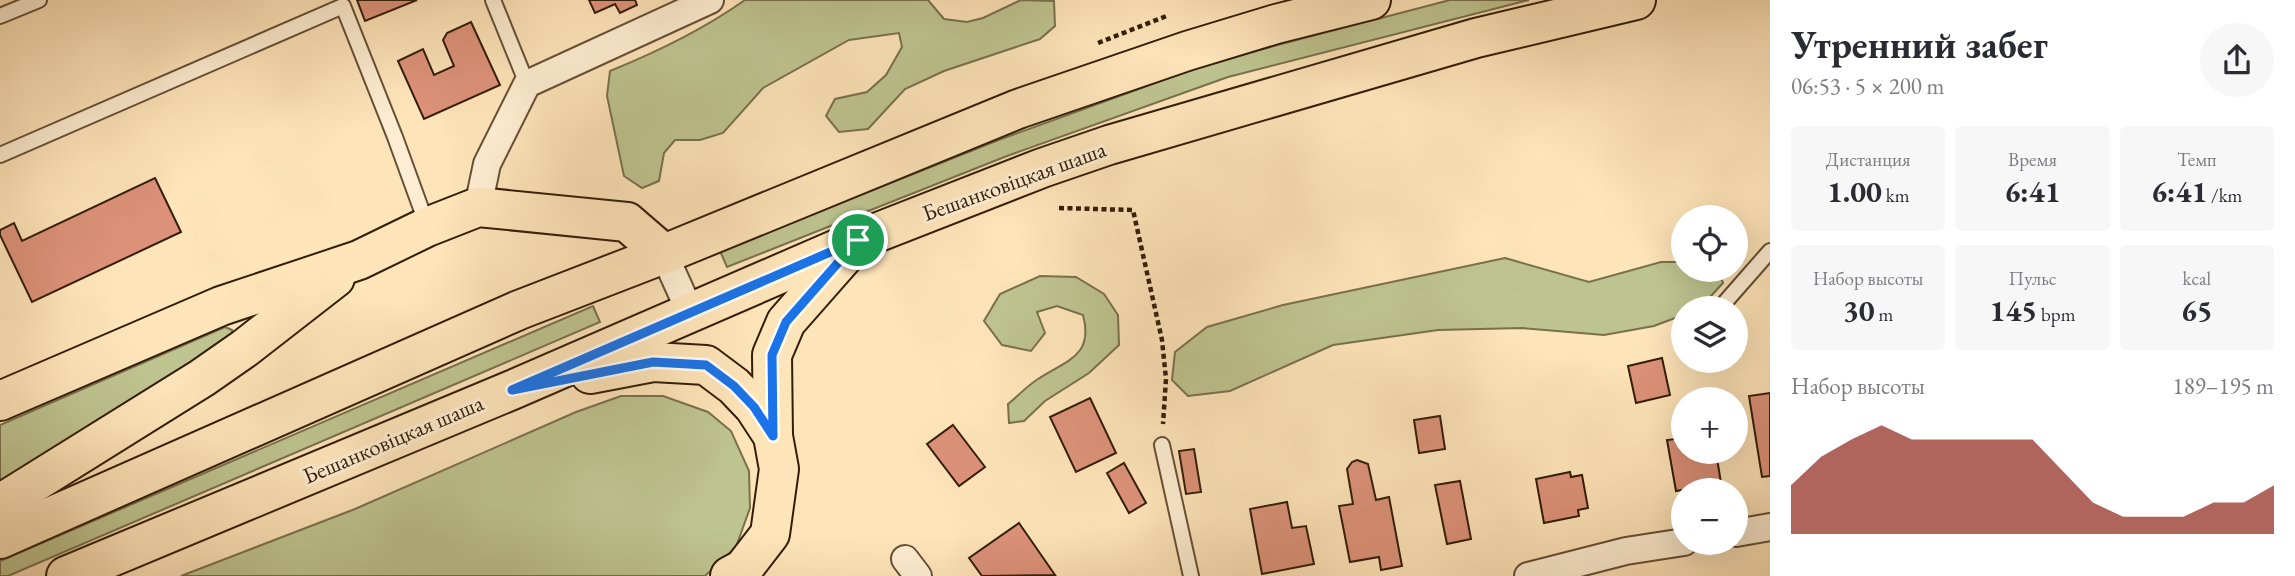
<!DOCTYPE html>
<html lang="ru">
<meta charset="utf-8">
<style>
:root{--surface:#fff;--page:#f7f7f7;--text:#2b2b33;--muted:#7c7c81;--accent:#8f2418}
body{margin:0;font-family:"EB Garamond",serif;background:var(--page);color:var(--text);height:100vh;display:flex;flex-direction:column;font-size:26px;white-space:nowrap}
*{box-sizing:border-box;margin:0}
p{font-size:23px;color:var(--muted)}
.icon{flex:none;width:38px;height:38px;fill:none;stroke:currentColor;stroke-width:2;stroke-linecap:round;stroke-linejoin:round}
.map{position:relative;flex:1;overflow:hidden}
.side{display:flex;flex-direction:column;background:var(--surface);width:525px}
.side>*{flex:none}
.tools{position:absolute;left:1671px;top:205px;display:grid;gap:14px}
.tools a{display:grid;place-items:center;width:77px;height:77px;border-radius:50%;background:var(--surface);box-shadow:0 7px 28px #0002;font-size:35px}
.pin{position:absolute;display:grid;place-items:center;width:60px;height:60px;color:#fff;margin:-30px;border:4px solid #fff;border-radius:50%;box-shadow:0 2px 7px #0007}
.round{display:grid;place-items:center;flex:none;width:74px;height:74px;border-radius:37px;background:var(--page)}
.head{display:flex;align-items:center;justify-content:space-between;height:119px;padding:0 21px}
h1{font-size:38px;font-weight:700;line-height:52px}
.metrics{display:grid;grid-template-columns:repeat(3,1fr);gap:10px;height:119px;padding:7px 21px}
.metrics div{display:grid;align-content:center;border-radius:7px;background:var(--page);text-align:center}
.metrics b{font-size:30px;font-weight:700}
.metrics small{font-size:19px;font-weight:400}
.metrics p{font-size:19px}
.chart{height:196px;padding:14px 21px}
.chart p{display:flex;justify-content:space-between}
.chart svg{width:100%;height:126px;margin-top:7px;fill:var(--accent);opacity:.7}
main{display:flex;flex:1;min-height:0}
.map>svg:first-child{display:block}
.green{fill:#bec490;stroke:#79704c;stroke-width:2}
.building{fill:#dc9279;stroke:#341d09;stroke-width:2}
.lines{fill:none;stroke-linecap:round;stroke-linejoin:round}
.lane-casing{stroke:#664f35;stroke-width:18}
.street-casing{stroke:#664f35;stroke-width:30}
.primary-casing{stroke:#341d09;stroke-width:42}
.path{stroke:#341d09;stroke-width:4.5;stroke-dasharray:5 3.5;stroke-linecap:butt}
.lane{stroke:#feedd2;stroke-width:14}
.street{stroke:#feedd2;stroke-width:26}
.primary{stroke:#fee4b9;stroke-width:38}
.route-casing{stroke:#fff;stroke-width:14}
.route{stroke:#1a73e8;stroke-width:9}
.labels{text-anchor:middle;stroke-width:6;stroke-linejoin:round;paint-order:stroke}
.street-label{font-size:23px;fill:#341d09;stroke:#feedd2}
</style>
<main>
<div class="map">
<svg width="1770" height="576" viewBox="0 0 1770 576">
<rect width="100%" height="100%" fill="#fee4b9"/>
<filter id="stains"><feTurbulence type="fractalNoise" baseFrequency=".00286" numOctaves="4"/><feColorMatrix values="0 0 0 0 .2 0 0 0 0 .09 0 0 0 0 .02 0 0 0 .5 -.17"/></filter>
<radialGradient id="worn" r=".72"><stop offset=".6" stop-color="#630" stop-opacity="0"/><stop offset="1" stop-color="#630" stop-opacity=".3"/></radialGradient>
<g class="green">
<path d="M 745,0 L 928,0 L 944,19 L 967,22 L 983,18 L 1021,0 L 1054,1 L 1055,26 L 1040,39 L 944,71 L 905,89 L 868,129 L 839,132 L 826,116 L 835,99 L 867,92 L 886,75 L 902,47 L 899,33 L 849,40 L 763,88 L 723,133 L 700,140 L 675,140 L 664,153 L 659,181 L 642,188 L 624,176 L 607,96 L 610,71 C 657,52 704,29 745,0 Z"/>
<path d="M 1450,0 L 1529,0 L 1228,77 L 1007,156 L 727,267 L 720,251 L 996,141 L 1213,62 Z"/>
<path d="M 1505,258 L 1589,282 L 1661,262 L 1683,262 L 1684,270 L 1718,270 L 1723,283 L 1700,308 L 1684,308 L 1683,315 L 1654,326 L 1604,335 L 1522,328 L 1438,330 L 1333,345 L 1230,391 L 1188,396 L 1172,380 L 1175,352 L 1207,327 L 1283,305 Z"/>
<path d="M 1040,276 L 1076,277 L 1104,294 L 1118,315 L 1119,345 L 1089,373 L 1045,401 L 1024,421 L 1009,423 L 1008,404 C 1018,396 1027,386 1038,379 C 1067,360 1094,356 1083,315 L 1057,306 L 1037,312 L 1045,333 L 1031,351 L 1002,345 L 984,321 L 1000,294 Z"/>
<path d="M 593,306 L 600,322 L 8,576 L 0,576 L 0,561 Z"/>
<path d="M 225,327 L 232,330 L 232,340 L 0,488 L 0,425 Z"/>
<path d="M 621,396 L 663,396 L 708,412 L 731,431 L 749,471 L 750,508 L 736,547 L 705,576 L 181,576 L 355,509 L 576,412 Z"/>
</g>
<g class="building">
<path d="M 357,0 L 417,0 L 365,21 Z"/>
<path d="M 589,0 L 635,0 L 637,5 L 620,13 L 615,4 L 595,13 Z"/>
<path d="M 471,22 L 500,85 L 424,119 L 398,61 L 423,49 L 434,75 L 454,66 L 443,40 L 447,33 Z"/>
<path d="M 155,178 L 181,232 L 32,302 L 0,235 L 0,230 L 14,223 L 22,241 Z"/>
<path d="M 1662,358 L 1670,395 L 1636,403 L 1628,366 Z"/>
<path d="M 1770,393 L 1770,476 L 1762,477 L 1749,396 Z"/>
<path d="M 1090,398 L 1116,453 L 1076,472 L 1050,417 Z"/>
<path d="M 1440,416 L 1445,449 L 1419,453 L 1414,420 Z"/>
<path d="M 953,425 L 985,467 L 959,486 L 927,444 Z"/>
<path d="M 1684,438 L 1684,452 L 1716,452 L 1721,483 L 1676,491 L 1667,440 Z"/>
<path d="M 1194,449 L 1201,492 L 1186,494 L 1179,451 Z"/>
<path d="M 1357,460 L 1368,464 L 1376,500 L 1389,497 L 1402,566 L 1381,570 L 1379,557 L 1350,562 L 1339,506 L 1353,504 L 1347,469 L 1352,462 Z"/>
<path d="M 1124,463 L 1146,503 L 1129,513 L 1107,473 Z"/>
<path d="M 1570,472 L 1571,477 L 1582,475 L 1588,508 L 1578,510 L 1579,516 L 1544,523 L 1536,479 Z"/>
<path d="M 1460,481 L 1471,539 L 1447,544 L 1435,485 Z"/>
<path d="M 1287,502 L 1292,528 L 1306,526 L 1314,564 L 1262,574 L 1250,509 Z"/>
<path d="M 1019,523 L 1055,575 L 982,576 L 969,558 Z"/>
</g>
<g class="lines">
<g class="lane-casing">
<g id="lane">
<path d="M 493,0 L 527,84"/>
<path d="M 0,16 L 39,0"/>
<path d="M 0,155 L 343,6 L 395,137 L 427,225"/>
<path d="M 1720,308 L 1770,251"/>
<path d="M 1162,445 L 1191,576"/>
</g>
</g>
<g class="street-casing">
<g id="street">
<path d="M 478,207 L 487,164 L 527,84 L 710,0"/>
<path d="M 664,254 L 691,314"/>
<path d="M 1736,533 L 1770,527"/>
<path d="M 905,559 L 918,576"/>
<path d="M 1528,576 L 1626,551 L 1684,542"/>
</g>
</g>
<g class="primary-casing">
<g id="primary">
<path d="M 590,374 L 653,362 L 706,365 L 734,386 L 754,407 L 773,436"/>
<path d="M 0,401 L 221,306 L 359,260 L 427,227 L 478,207 L 627,222 L 664,254"/>
<path d="M 0,504 L 202,378 L 245,348 L 335,278"/>
<path d="M 0,539 L 519,310 L 664,254 L 1018,109 L 1187,51 L 1276,24 L 1371,0"/>
<path d="M 66,576 L 512,390 L 858,240 L 1042,168 L 1109,145 L 1476,38 L 1636,0"/>
<path d="M 730,576 L 743,569 L 770,534 L 779,469 L 773,436 L 772,355 L 786,322 L 852,247"/>
</g>
</g>
<g class="path">
<path d="M 1098,43 L 1169,15"/>
<path d="M 1059,208 L 1133,210 L 1162,340 L 1166,379 L 1163,424"/>
</g>
<use href="#lane" class="lane"/>
<use href="#street" class="street"/>
<use href="#primary" class="primary"/>
</g>
<g class="lines">
<g class="route-casing">
<path id="route" d="M 858,240 L 786,322 L 772,355 L 773,436 L 754,407 L 734,386 L 706,365 L 653,362 L 512,390 Z"/>
</g>
<use href="#route" class="route"/>
</g>
<g class="labels">
<g class="street-label">
<text transform="translate(1014 181) rotate(-20)" y="8">Бешанковіцкая шаша</text>
<text transform="translate(393 439) rotate(-23)" y="8">Бешанковіцкая шаша</text>
</g>
</g>
<rect width="100%" height="100%" filter="url(#stains)"/>
<rect width="100%" height="100%" fill="url(#worn)"/>
</svg>
<div class="tools">
<a><svg class="icon" aria-label="locate" viewBox="0 0 24 24"><circle cx="12" cy="12" r="6"/><path d="M12 2v4M12 18v4M2 12h4M18 12h4"/></svg></a>
<a><svg class="icon" aria-label="layers" viewBox="0 0 24 24"><path d="M12 4l9 5-9 5-9-5zM3 14l9 5 9-5"/></svg></a>
<a>+</a>
<a>−</a>
</div>
<div class="pin" style="left:858px;top:240px;background:#1e9e55"><svg class="icon" aria-label="arrive" viewBox="0 0 24 24"><path d="M6 21V4h12l-3 4 3 4H6"/></svg></div>
</div>
<section class="side">
<div class="head"><div><h1>Утренний забег</h1><p>06:53 · 5 × 200 m</p></div><a class="round"><svg class="icon" aria-label="share" viewBox="0 0 24 24"><path d="M12 15V3M7 8l5-5 5 5M5 13v7h14v-7"/></svg></a></div>
<div class="metrics">
<div><p>Дистанция</p><b>1.00<small> km</small></b></div>
<div><p>Время</p><b>6:41</b></div>
<div><p>Темп</p><b>6:41<small> /km</small></b></div>
</div>
<div class="metrics">
<div><p>Набор высоты</p><b>30<small> m</small></b></div>
<div><p>Пульс</p><b>145<small> bpm</small></b></div>
<div><p>kcal</p><b>65</b></div>
</div>
<div class="chart"><p><span>Набор высоты</span>189–195 m</p>
<svg viewBox="0 0 160 44" preserveAspectRatio="none"><path d="M0 44V27L10 17L20 11L30 6L40 11L50 11L60 11L70 11L80 11L90 22L100 33L110 38L120 38L130 38L140 33L150 33L160 27V44z"/></svg>
</div>
</section>
</main>
